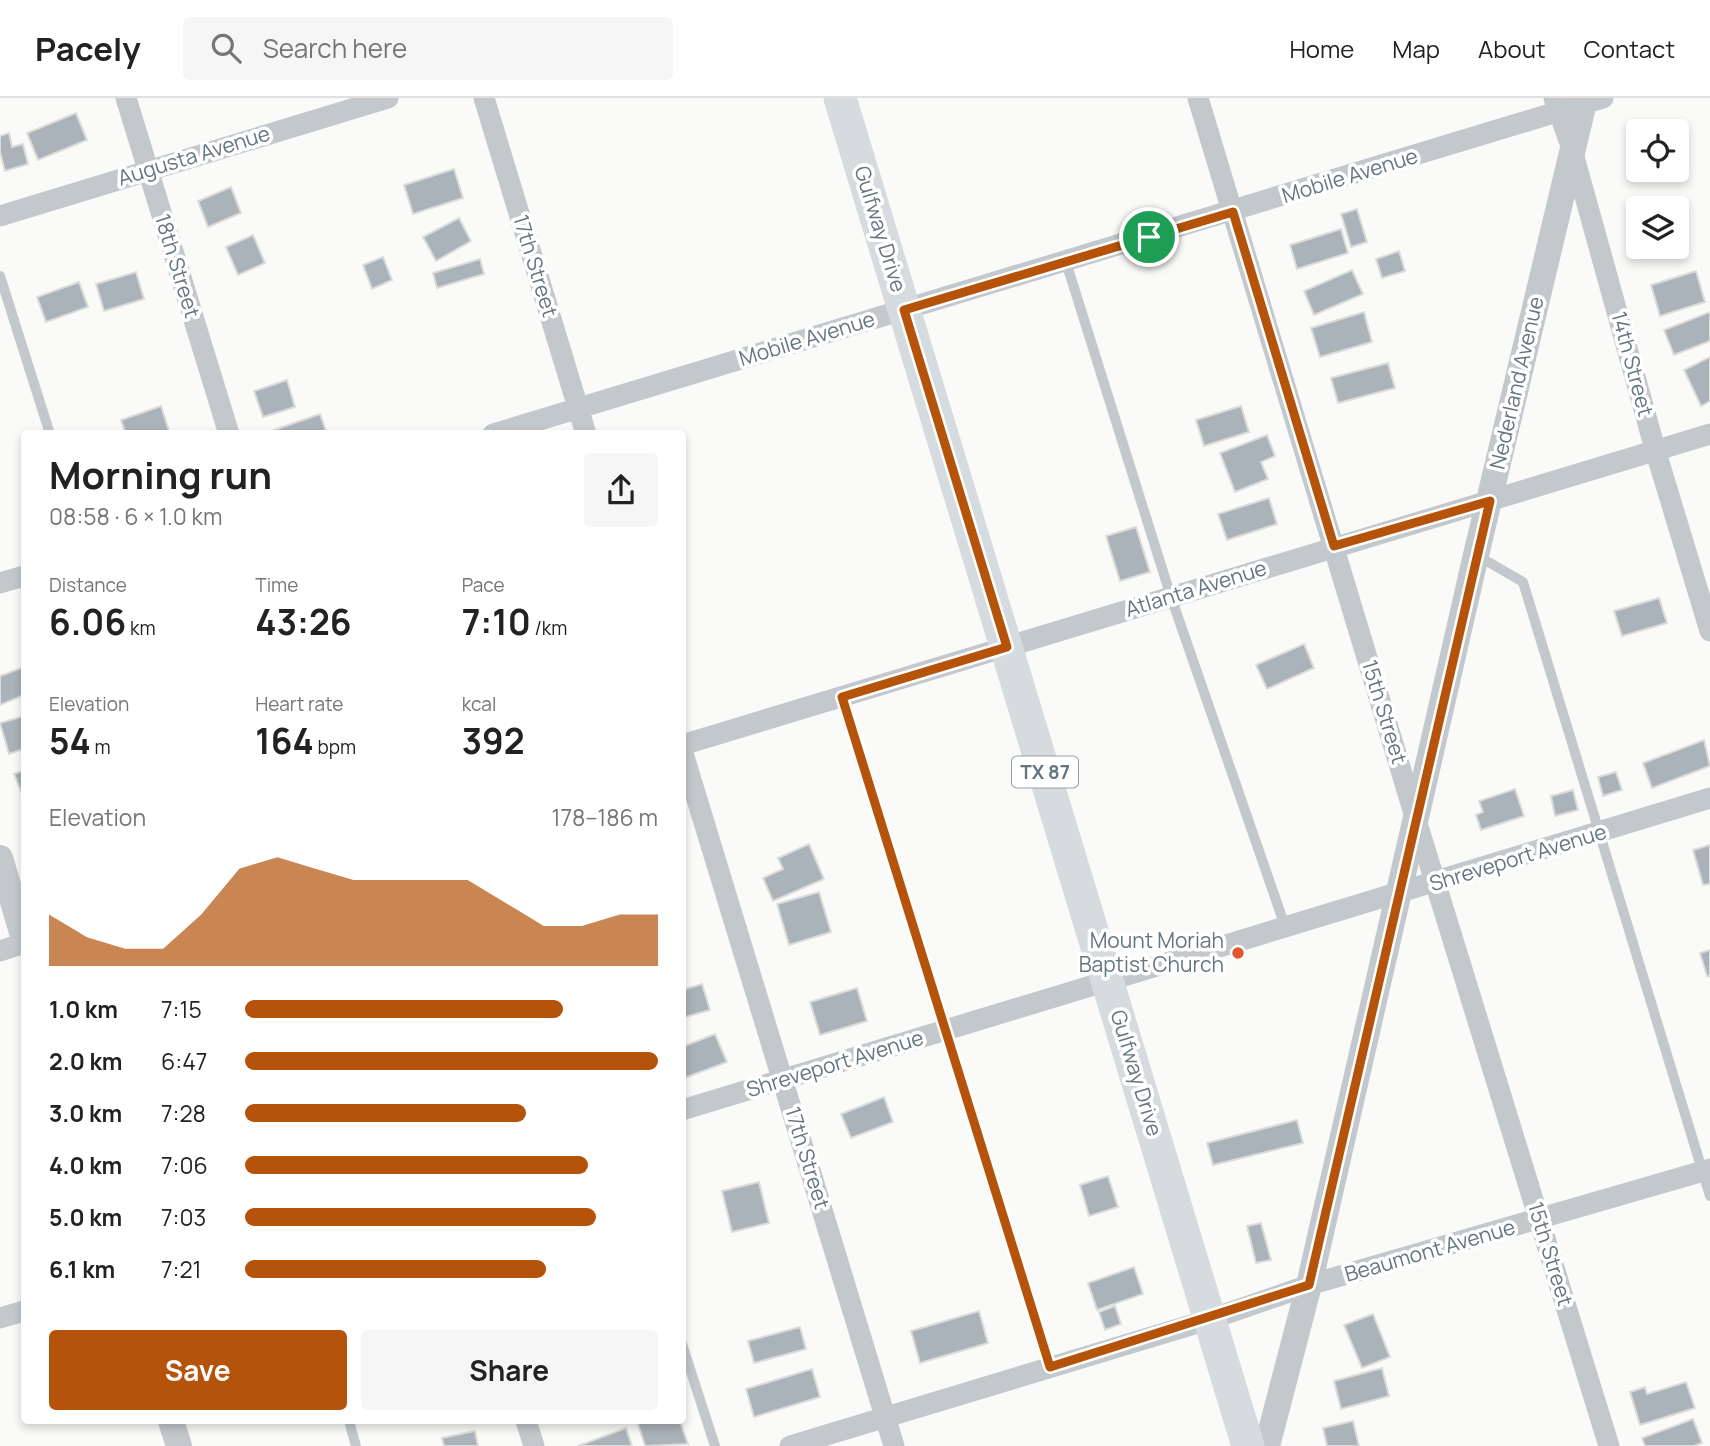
<!DOCTYPE html>
<meta charset="utf-8">
<style>
:root{--surface:#fff;--page:#f6f6f6;--text:#222;--muted:#767676;--line:#e0e0e0;--accent:#b45309}
body{margin:0;font-family:Manrope,sans-serif;background:var(--page);color:var(--text);height:100vh;display:flex;flex-direction:column;font-size:26px;white-space:nowrap}
*{box-sizing:border-box;margin:0}
p{font-size:23px;color:var(--muted)}
.icon{flex:none;width:38px;height:38px;fill:none;stroke:currentColor;stroke-width:2;stroke-linecap:round;stroke-linejoin:round}
.map{position:relative;flex:1;overflow:hidden}
.details{position:absolute;left:21px;top:332px;width:665px;height:994px;display:flex;flex-direction:column;background:var(--surface);border-radius:7px;box-shadow:0 4px 10px #0003}
.details>*{flex:none}
.fabs{position:absolute;left:1626px;top:21px;display:grid;gap:14px}
.fabs a{display:grid;place-items:center;width:63px;height:63px;border-radius:7px;background:var(--surface);box-shadow:0 4px 10px #0003;font-size:35px}
.pin{position:absolute;display:grid;place-items:center;width:60px;height:60px;color:#fff;margin:-30px;border:4px solid #fff;border-radius:50%;box-shadow:0 2px 7px #0007}
.round{display:grid;place-items:center;flex:none;width:74px;height:74px;border-radius:7px;background:var(--page)}
.summary{display:flex;align-items:center;justify-content:space-between;height:119px;padding:0 28px}
h1{font-size:38px;font-weight:700;line-height:52px}
.figures{display:grid;grid-template-columns:repeat(3,1fr);gap:10px;height:119px;padding:7px 28px}
.figures div{display:grid;align-content:center}
.figures b{font-size:35px;font-weight:700}
.figures small{font-size:19px;font-weight:400}
.figures p{font-size:19px}
.chart{height:196px;padding:14px 28px}
.chart p{display:flex;justify-content:space-between}
.chart svg{width:100%;height:126px;margin-top:7px;fill:var(--accent);opacity:.7}
.cta{display:flex;gap:14px;margin-top:auto;padding:14px 28px}
.cta a{flex:1;height:80px;border-radius:7px;background:var(--accent);color:#fff;font-size:28px;font-weight:700;line-height:80px;text-align:center}
.cta a+a{background:var(--page);color:var(--text)}
ul{padding:0 28px;list-style:none;font-size:23px}
li{display:grid;grid-template-columns:112px 84px 1fr;align-items:center;height:52px}
li i{height:18px;border-radius:9px;background:var(--accent)}
header{display:flex;align-items:center;gap:42px;box-sizing:border-box;height:98px;padding:0 35px;background:var(--surface);border-bottom:2px solid var(--line)}
header strong{font-size:33px}
nav{display:flex;gap:38px;margin-inline-start:auto;font-size:24px}
.search{width:490px;height:63px;background:var(--page);display:flex;align-items:center;gap:18px;box-sizing:border-box;padding:0 24px;border-radius:7px;color:var(--muted);font-size:26px}
.map>svg:first-child{display:block}
.building{fill:#aab3b9;stroke:#dcdcda;stroke-width:2}
.lines{fill:none;stroke-linecap:round;stroke-linejoin:round}
.service{stroke:#c3c8cc;stroke-width:10}
.minor{stroke:#c3c8cc;stroke-width:21}
.tertiary{stroke:#c3c8cc;stroke-width:26}
.primary{stroke:#d6dbdf;stroke-width:33}
.route-casing{stroke:#fff;stroke-width:14}
.route{stroke:#b45309;stroke-width:9}
.poi-dot{fill:#e4572e;stroke:#fff;stroke-width:2.5}
.labels{text-anchor:middle;stroke-width:7;stroke-linejoin:round;paint-order:stroke}
.shield{fill:#fff;stroke:#939fa8;stroke-width:2}
.shield-label{font-size:19px;font-weight:bold;fill:#657683}
.street-label{font-size:21px;fill:#657683;stroke:#fff}
.poi-label{font-size:21px;fill:#657683;stroke:#fff;text-anchor:end}
</style>
<header>
<strong>Pacely</strong>
<div class="search"><svg class="icon" aria-label="search" viewBox="0 0 24 24"><circle cx="10" cy="10" r="6"/><path d="M15 15l6 6"/></svg>Search here</div>
<nav><a>Home</a><a>Map</a><a>About</a><a>Contact</a></nav>
</header>
<div class="map">
<svg width="1710" height="1348" viewBox="0 0 1710 1348">
<rect width="100%" height="100%" fill="#fafaf8"/>
<g class="building">
<path d="M 76,15 L 87,42 L 38,62 L 27,35 Z"/>
<path d="M 9,35 L 12,49 L 23,46 L 28,66 L 5,73 L 0,54 L 0,38 Z"/>
<path d="M 1638,38 L 1638,64 L 1630,41 Z"/>
<path d="M 454,71 L 463,100 L 413,116 L 404,87 Z"/>
<path d="M 1641,72 L 1669,72 L 1670,75 L 1644,83 Z"/>
<path d="M 231,89 L 241,115 L 208,129 L 198,103 Z"/>
<path d="M 1357,111 L 1367,144 L 1351,149 L 1341,116 Z"/>
<path d="M 459,120 L 471,143 L 436,163 L 423,139 Z"/>
<path d="M 1341,131 L 1348,155 L 1297,171 L 1290,147 Z"/>
<path d="M 253,137 L 265,165 L 238,177 L 226,149 Z"/>
<path d="M 1399,153 L 1405,173 L 1382,180 L 1376,161 Z"/>
<path d="M 383,159 L 392,182 L 372,191 L 363,167 Z"/>
<path d="M 480,161 L 484,176 L 437,190 L 433,175 Z"/>
<path d="M 1352,172 L 1363,196 L 1314,217 L 1304,193 Z"/>
<path d="M 1696,173 L 1705,204 L 1660,218 L 1651,187 Z"/>
<path d="M 136,174 L 144,201 L 104,213 L 96,186 Z"/>
<path d="M 79,184 L 88,209 L 46,224 L 37,199 Z"/>
<path d="M 1364,214 L 1372,244 L 1320,259 L 1311,230 Z"/>
<path d="M 1710,214 L 1710,243 L 1674,257 L 1664,232 Z"/>
<path d="M 1710,259 L 1710,303 L 1701,308 L 1684,272 Z"/>
<path d="M 1388,265 L 1395,290 L 1338,305 L 1331,280 Z"/>
<path d="M 287,282 L 295,309 L 263,319 L 254,293 Z"/>
<path d="M 161,308 L 170,336 L 126,336 L 121,322 Z"/>
<path d="M 1241,308 L 1249,334 L 1204,348 L 1196,322 Z"/>
<path d="M 320,316 L 327,336 L 275,336 L 274,332 Z"/>
<path d="M 1267,337 L 1275,358 L 1261,364 L 1268,381 L 1235,394 L 1220,355 Z"/>
<path d="M 1269,400 L 1277,426 L 1227,442 L 1218,416 Z"/>
<path d="M 1136,429 L 1150,474 L 1120,483 L 1106,438 Z"/>
<path d="M 1659,500 L 1667,525 L 1622,538 L 1614,513 Z"/>
<path d="M 1304,546 L 1314,570 L 1267,591 L 1256,567 Z"/>
<path d="M 24,569 L 24,597 L 0,607 L 0,578 Z"/>
<path d="M 24,618 L 24,651 L 9,656 L 0,625 Z"/>
<path d="M 1704,642 L 1710,668 L 1652,690 L 1643,665 Z"/>
<path d="M 24,672 L 24,701 L 14,676 Z"/>
<path d="M 1616,674 L 1622,692 L 1603,698 L 1598,679 Z"/>
<path d="M 1515,691 L 1524,718 L 1481,732 L 1476,717 L 1483,714 L 1479,703 Z"/>
<path d="M 1573,692 L 1578,712 L 1555,718 L 1551,698 Z"/>
<path d="M 809,746 L 824,781 L 773,803 L 763,780 L 783,771 L 778,760 Z"/>
<path d="M 1710,747 L 1710,786 L 1703,787 L 1693,752 Z"/>
<path d="M 819,794 L 831,834 L 789,847 L 777,806 Z"/>
<path d="M 1710,852 L 1710,878 L 1707,878 L 1700,855 Z"/>
<path d="M 702,886 L 710,912 L 682,920 L 682,892 Z"/>
<path d="M 857,890 L 867,923 L 820,937 L 810,904 Z"/>
<path d="M 715,936 L 727,964 L 682,981 L 682,949 Z"/>
<path d="M 884,999 L 893,1024 L 851,1040 L 841,1016 Z"/>
<path d="M 1297,1022 L 1303,1045 L 1213,1067 L 1207,1045 Z"/>
<path d="M 1108,1078 L 1118,1109 L 1089,1118 L 1080,1087 Z"/>
<path d="M 759,1084 L 769,1125 L 732,1134 L 722,1093 Z"/>
<path d="M 1261,1125 L 1271,1162 L 1256,1165 L 1247,1128 Z"/>
<path d="M 1134,1169 L 1143,1196 L 1097,1212 L 1088,1185 Z"/>
<path d="M 1115,1208 L 1121,1226 L 1105,1232 L 1099,1214 Z"/>
<path d="M 979,1213 L 988,1245 L 920,1265 L 911,1233 Z"/>
<path d="M 1373,1216 L 1390,1259 L 1362,1270 L 1344,1227 Z"/>
<path d="M 800,1229 L 806,1251 L 754,1265 L 748,1243 Z"/>
<path d="M 1382,1270 L 1389,1298 L 1341,1311 L 1334,1283 Z"/>
<path d="M 812,1271 L 820,1299 L 754,1319 L 746,1291 Z"/>
<path d="M 1686,1284 L 1695,1310 L 1640,1327 L 1630,1294 L 1645,1289 L 1647,1296 Z"/>
<path d="M 1693,1321 L 1702,1345 L 1694,1348 L 1645,1348 L 1642,1340 Z"/>
<path d="M 637,1323 L 680,1323 L 688,1346 L 645,1348 Z"/>
<path d="M 1353,1323 L 1359,1348 L 1327,1348 L 1323,1330 Z"/>
<path d="M 626,1330 L 632,1348 L 578,1348 Z"/>
<path d="M 475,1333 L 478,1348 L 444,1348 L 442,1340 Z"/>
</g>
<g class="lines">
<g class="service">
<path d="M 1066,164 L 1171,499 L 1286,831"/>
<path d="M 0,178 L 50,336"/>
<path d="M 1478,458 L 1523,484 L 1710,1098"/>
<path d="M 842,599 L 1050,1270"/>
<path d="M 682,1246 L 715,1348"/>
<path d="M 349,1323 L 356,1348"/>
</g>
<g class="minor">
<path d="M 126,0 L 229,336"/>
<path d="M 484,0 L 586,336"/>
<path d="M 1198,0 L 1416,722 L 1609,1348"/>
<path d="M 1554,0 L 1571,48 L 1655,351 L 1710,533"/>
<path d="M 0,118 L 388,0"/>
<path d="M 493,336 L 1603,0"/>
<path d="M 0,485 L 24,478"/>
<path d="M 682,647 L 1710,336"/>
<path d="M 682,652 L 894,1348"/>
<path d="M 0,853 L 24,845"/>
<path d="M 682,1012 L 1710,700"/>
<path d="M 0,1220 L 24,1213"/>
<path d="M 526,1323 L 534,1348"/>
<path d="M 790,1348 L 1211,1221 L 1309,1187 L 1710,1071"/>
</g>
<g class="tertiary">
<path d="M 0,760 L 24,841"/>
<path d="M 171,1323 L 179,1348"/>
<path d="M 1267,1348 L 1309,1187 L 1476,457 L 1585,0"/>
</g>
<path class="primary" d="M 840,0 L 1248,1348"/>
</g>
<g class="lines">
<g class="route-casing">
<path id="route" d="M 1233,114 L 1334,448 L 1490,403 L 1309,1187 L 1050,1269 L 842,599 L 1007,549 L 904,212 Z"/>
</g>
<use href="#route" class="route"/>
</g>
<circle class="poi-dot" cx="1238" cy="855" r="7"/>
<g class="labels">
<rect class="shield" x="1012" y="658.5" width="66" height="31" rx="5"/>
<g class="shield-label">
<text x="1045" y="681">TX 87</text>
</g>
<g class="street-label">
<text transform="translate(194 58) rotate(-17)" y="7">Augusta Avenue</text>
<text transform="translate(1350 78) rotate(-17)" y="7">Mobile Avenue</text>
<text transform="translate(880 131) rotate(73)" y="7">Gulfway Drive</text>
<text transform="translate(177 168) rotate(73)" y="7">18th Street</text>
<text transform="translate(535 168) rotate(73)" y="7">17th Street</text>
<text transform="translate(807 241) rotate(-17)" y="7">Mobile Avenue</text>
<text transform="translate(1632 266) rotate(75)" y="7">14th Street</text>
<text transform="translate(1517 285) rotate(-77)" y="7">Nederland Avenue</text>
<text transform="translate(1196 491) rotate(-17)" y="7">Atlanta Avenue</text>
<text transform="translate(1384 614) rotate(73)" y="7">15th Street</text>
<text transform="translate(1518 760) rotate(-17)" y="7">Shreveport Avenue</text>
<text transform="translate(835 966) rotate(-17)" y="7">Shreveport Avenue</text>
<text transform="translate(1136 975) rotate(73)" y="7">Gulfway Drive</text>
<text transform="translate(807 1060) rotate(73)" y="7">17th Street</text>
<text transform="translate(1430 1153) rotate(-16)" y="7">Beaumont Avenue</text>
<text transform="translate(1550 1156) rotate(73)" y="7">15th Street</text>
</g>
<g class="poi-label">
<text x="1224" y="850">Mount Moriah<tspan x="1224" dy="24">Baptist Church</tspan></text>
</g>
</g>
</svg>
<div class="fabs">
<a><svg class="icon" aria-label="locate" viewBox="0 0 24 24"><circle cx="12" cy="12" r="6"/><path d="M12 2v4M12 18v4M2 12h4M18 12h4"/></svg></a>
<a><svg class="icon" aria-label="layers" viewBox="0 0 24 24"><path d="M12 4l9 5-9 5-9-5zM3 14l9 5 9-5"/></svg></a>
</div>
<div class="pin" style="left:1149px;top:139px;background:#1e9e55"><svg class="icon" aria-label="arrive" viewBox="0 0 24 24"><path d="M6 21V4h12l-3 4 3 4H6"/></svg></div>
<section class="details">
<div class="summary"><div><h1>Morning run</h1><p>08:58 · 6 × 1.0 km</p></div><a class="round"><svg class="icon" aria-label="share" viewBox="0 0 24 24"><path d="M12 15V3M7 8l5-5 5 5M5 13v7h14v-7"/></svg></a></div>
<div class="figures">
<div><p>Distance</p><b>6.06<small> km</small></b></div>
<div><p>Time</p><b>43:26</b></div>
<div><p>Pace</p><b>7:10<small> /km</small></b></div>
</div>
<div class="figures">
<div><p>Elevation</p><b>54<small> m</small></b></div>
<div><p>Heart rate</p><b>164<small> bpm</small></b></div>
<div><p>kcal</p><b>392</b></div>
</div>
<div class="chart"><p><span>Elevation</span>178–186 m</p>
<svg viewBox="0 0 160 44" preserveAspectRatio="none"><path d="M0 44V26L10 34L20 38L30 38L40 26L50 10L60 6L70 10L80 14L90 14L100 14L110 14L120 22L130 30L140 30L150 26L160 26V44z"/></svg>
</div>
<ul>
<li><b>1.0 km</b>7:15<i style="width:77%"></i></li>
<li><b>2.0 km</b>6:47<i style="width:100%"></i></li>
<li><b>3.0 km</b>7:28<i style="width:68%"></i></li>
<li><b>4.0 km</b>7:06<i style="width:83%"></i></li>
<li><b>5.0 km</b>7:03<i style="width:85%"></i></li>
<li><b>6.1 km</b>7:21<i style="width:73%"></i></li>
</ul>
<div class="cta"><a>Save</a><a>Share</a></div>
</section>
</div>
